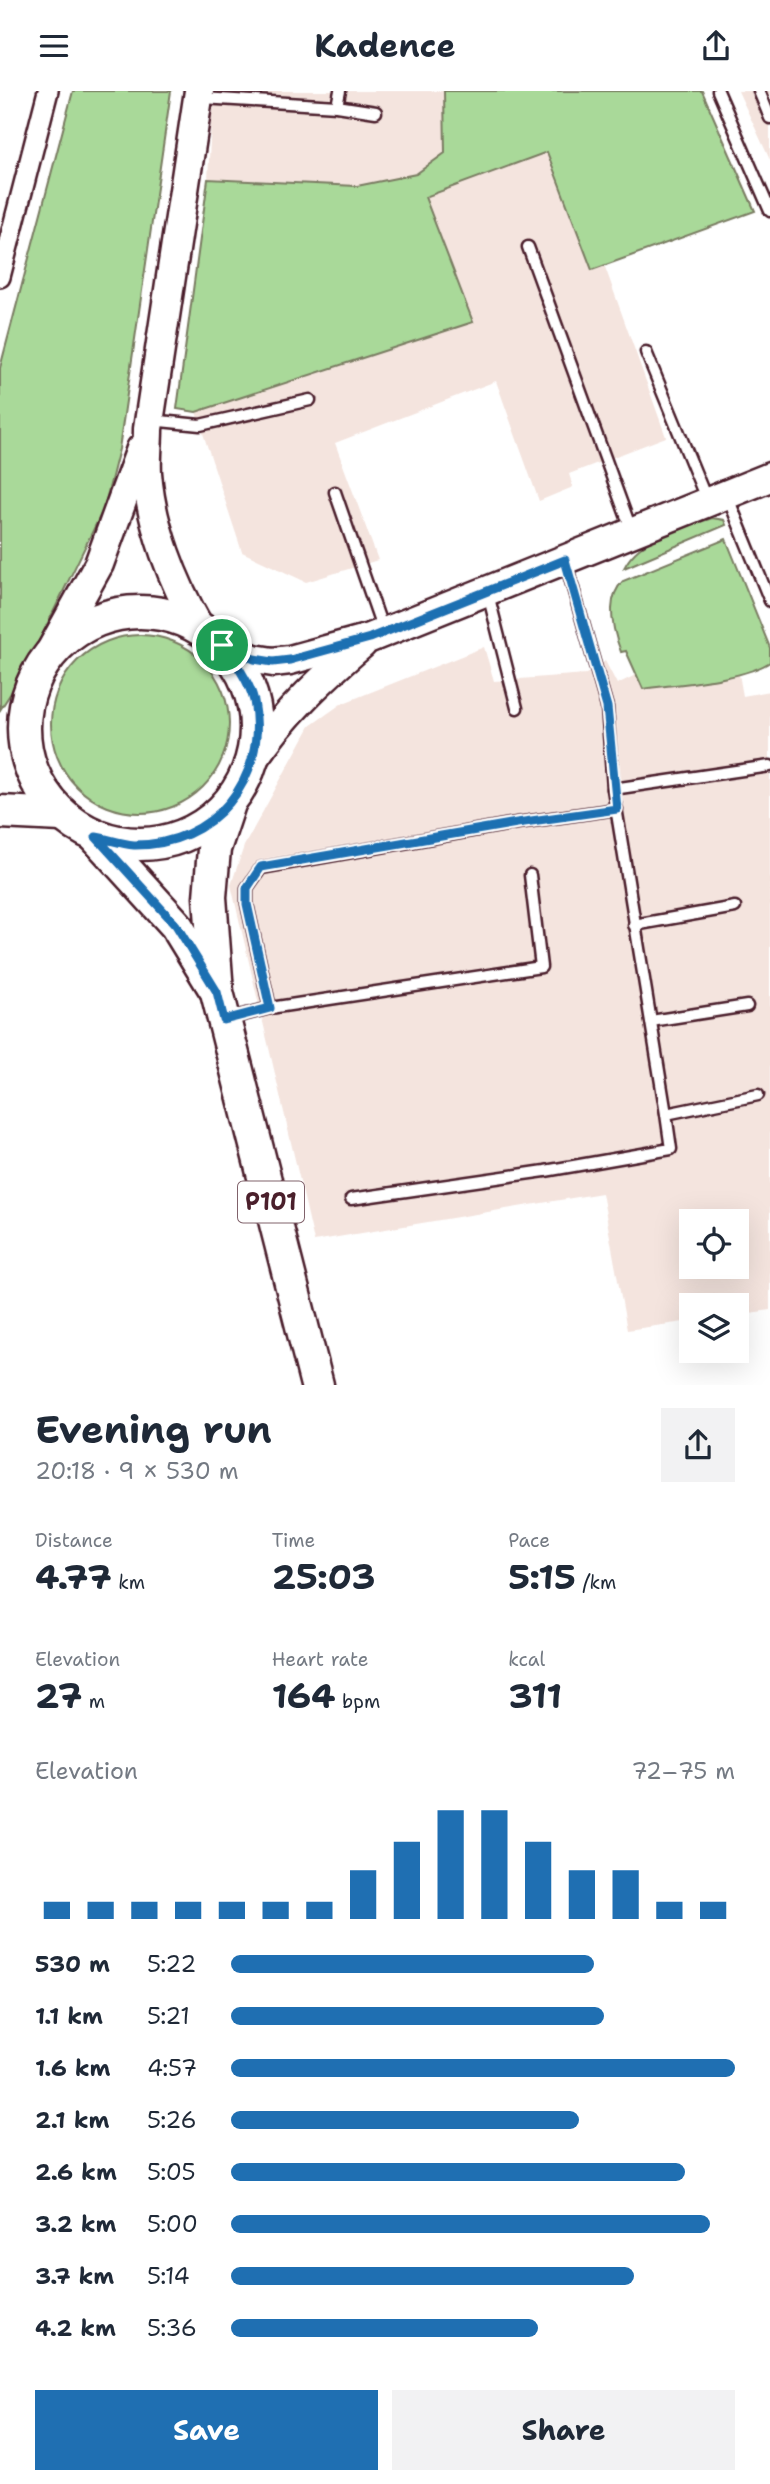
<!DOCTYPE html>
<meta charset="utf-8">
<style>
:root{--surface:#fff;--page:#f2f2f3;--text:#1f2937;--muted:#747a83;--accent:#1f6fb2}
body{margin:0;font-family:"Shantell Sans",sans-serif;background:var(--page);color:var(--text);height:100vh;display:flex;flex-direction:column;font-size:26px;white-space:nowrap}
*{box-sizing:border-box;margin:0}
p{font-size:23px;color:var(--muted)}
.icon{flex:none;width:38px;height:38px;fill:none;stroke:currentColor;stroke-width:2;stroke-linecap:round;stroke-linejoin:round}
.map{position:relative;height:1294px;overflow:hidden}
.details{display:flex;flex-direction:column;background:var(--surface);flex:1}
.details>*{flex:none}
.controls{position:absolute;left:679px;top:1118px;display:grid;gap:14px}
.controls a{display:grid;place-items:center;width:70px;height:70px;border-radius:0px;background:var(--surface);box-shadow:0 7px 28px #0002;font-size:35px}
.pin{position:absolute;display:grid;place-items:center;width:60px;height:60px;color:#fff;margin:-30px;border:4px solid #fff;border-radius:50%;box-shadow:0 2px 7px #0007}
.round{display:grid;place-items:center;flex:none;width:74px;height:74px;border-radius:0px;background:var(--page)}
.overview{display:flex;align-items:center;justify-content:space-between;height:119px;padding:0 35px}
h1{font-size:38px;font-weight:700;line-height:52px}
.stats{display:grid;grid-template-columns:repeat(3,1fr);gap:10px;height:119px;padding:7px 35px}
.stats div{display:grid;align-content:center}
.stats b{font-size:35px;font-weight:700}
.stats small{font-size:19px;font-weight:400}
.stats p{font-size:19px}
.chart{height:196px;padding:14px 35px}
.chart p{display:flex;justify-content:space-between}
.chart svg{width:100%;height:126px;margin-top:7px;stroke:var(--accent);stroke-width:6}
.primary-button{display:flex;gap:14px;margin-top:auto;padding:14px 35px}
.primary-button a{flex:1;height:80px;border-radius:0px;background:var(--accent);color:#fff;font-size:28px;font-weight:700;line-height:80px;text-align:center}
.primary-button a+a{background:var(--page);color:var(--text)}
ul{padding:0 35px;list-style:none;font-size:23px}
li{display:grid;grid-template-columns:112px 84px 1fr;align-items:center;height:52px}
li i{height:18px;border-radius:9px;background:var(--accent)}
header{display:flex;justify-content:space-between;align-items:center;height:91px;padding:0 35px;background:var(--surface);font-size:32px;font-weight:700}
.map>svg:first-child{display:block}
.built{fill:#f4e4de;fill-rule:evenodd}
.green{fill:#a9d999;stroke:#7a7c62;stroke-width:2}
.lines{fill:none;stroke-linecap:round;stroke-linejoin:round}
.lane-casing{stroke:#4a1f2b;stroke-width:15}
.street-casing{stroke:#4a1f2b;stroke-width:24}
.secondary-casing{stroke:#4a1f2b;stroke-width:33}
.primary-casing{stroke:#4a1f2b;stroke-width:37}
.lane{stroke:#fff;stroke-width:10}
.street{stroke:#fff;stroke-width:19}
.secondary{stroke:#fff;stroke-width:28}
.primary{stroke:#fff;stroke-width:32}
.route-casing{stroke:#fff;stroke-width:14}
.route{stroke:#1f6fb2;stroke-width:9}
.labels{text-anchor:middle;stroke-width:5;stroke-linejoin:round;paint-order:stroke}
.shield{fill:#fff;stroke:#80626b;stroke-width:2}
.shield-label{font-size:24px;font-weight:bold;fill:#4a1f2b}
</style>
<header><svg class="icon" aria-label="menu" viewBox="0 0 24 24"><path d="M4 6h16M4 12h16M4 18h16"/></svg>Kadence<svg class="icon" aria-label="share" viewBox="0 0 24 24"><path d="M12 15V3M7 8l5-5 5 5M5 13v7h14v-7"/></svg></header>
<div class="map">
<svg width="770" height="1294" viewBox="0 0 770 1294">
<rect width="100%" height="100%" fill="#fff"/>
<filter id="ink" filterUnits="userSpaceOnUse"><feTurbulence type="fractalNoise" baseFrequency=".0143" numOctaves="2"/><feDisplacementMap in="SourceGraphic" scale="14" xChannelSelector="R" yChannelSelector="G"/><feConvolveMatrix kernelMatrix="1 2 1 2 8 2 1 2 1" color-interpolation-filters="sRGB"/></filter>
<g filter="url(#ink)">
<g class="built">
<path d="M 217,0 L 444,0 L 445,62 L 416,83 L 357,95 L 208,88 L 211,29 Z"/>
<path d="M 738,0 L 770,0 L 770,69 Z"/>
<path d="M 548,61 L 592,178 L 605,176 L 666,346 L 569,383 L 573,396 L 539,410 L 496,290 L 335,352 L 378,469 L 306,491 L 242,461 L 196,321 L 473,231 L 425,105 Z"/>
<path d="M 484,556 L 494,590 L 586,583 L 605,570 L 617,593 L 638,583 L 643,598 L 739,583 L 743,605 L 770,600 L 770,1219 L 737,1224 L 737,1214 L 691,1214 L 691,1230 L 627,1239 L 602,1102 L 314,1150 L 231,794 L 244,755 L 310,635 L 341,613 ZM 691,1130 L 737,1130 L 737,1176 L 691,1176 Z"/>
</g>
<g class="green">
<path d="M 73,0 L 171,0 L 119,358 L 104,417 L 23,583 L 0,619 L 0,277 Z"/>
<path d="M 444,0 L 702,0 L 755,120 L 592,179 L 547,61 L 425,106 L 473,231 L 196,321 L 177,318 L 208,88 L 357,95 L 416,83 L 445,62 Z"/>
<path d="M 712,427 L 724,429 L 726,434 L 624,477 C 639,445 682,438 712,427 Z"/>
<path d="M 726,448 L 770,557 L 770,571 C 743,589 676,593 643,598 L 626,560 L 621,561 C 613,540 605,508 623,490 Z"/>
<circle cx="140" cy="633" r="89"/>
</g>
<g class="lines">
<g class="lane-casing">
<g id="lane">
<path d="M 718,0 L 770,120"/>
<path d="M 759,0 L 770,27"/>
<path d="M 202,7 L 337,15 L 340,0"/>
<path d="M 337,15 L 376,21"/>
<path d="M 528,156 L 631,438"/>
<path d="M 646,261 L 707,410"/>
<path d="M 150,329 L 200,334 L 310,309"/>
<path d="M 335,401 L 383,539"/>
<path d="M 728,407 L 770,510"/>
<path d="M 565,469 L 607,616 L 613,698 L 666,1023 L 758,1004"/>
<path d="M 488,503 L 517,617"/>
<path d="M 613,698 L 770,675"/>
<path d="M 634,834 L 735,816"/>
<path d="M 270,917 L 247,813 L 247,797 L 261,777 L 517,732 L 617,718"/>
<path d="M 228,928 L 270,917 L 541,876 L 530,784"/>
<path d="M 651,930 L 747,915"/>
<path d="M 351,1108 L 545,1080 L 671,1058 L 666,1023"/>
</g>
</g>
<g class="street-casing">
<path id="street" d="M 0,186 L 48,0"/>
</g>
<g class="secondary-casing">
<g id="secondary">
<path d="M 199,0 L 148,338 C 148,353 146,368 147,382 C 151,435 173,491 199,536"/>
<path d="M 222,554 L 254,568 L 273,571 L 290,569 L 370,547 L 770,386"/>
<path d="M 49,563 L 99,473 L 141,358"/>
<path d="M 252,670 C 283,624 320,589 362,553"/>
</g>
</g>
<g class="primary-casing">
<g id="primary">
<circle cx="140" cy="637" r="116"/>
<path d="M 229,713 L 214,758 L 210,806 L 217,901 L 317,1294"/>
<path d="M 0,721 L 62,724"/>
<path d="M 96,746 L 176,834 L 214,896"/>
</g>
</g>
<use href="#lane" class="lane"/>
<use href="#street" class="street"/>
<use href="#secondary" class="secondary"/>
<use href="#primary" class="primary"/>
</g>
</g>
<g class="lines" filter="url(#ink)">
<g class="route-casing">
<path id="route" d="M 565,469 L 607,616 L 617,718 L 517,732 L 261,776 L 247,797 L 247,813 L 270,917 L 224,929 L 217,901 L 176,834 L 96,746 C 108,748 121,753 134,754 C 213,755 269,688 254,610 C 249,589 235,571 222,554 L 254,568 L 273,571 L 290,569 L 370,547 Z"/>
</g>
<use href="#route" class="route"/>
</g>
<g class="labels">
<rect class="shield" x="238" y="1090.5" width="66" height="41" rx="5"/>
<g class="shield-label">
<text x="271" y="1119">Р101</text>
</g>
</g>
</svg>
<div class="controls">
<a><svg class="icon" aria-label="locate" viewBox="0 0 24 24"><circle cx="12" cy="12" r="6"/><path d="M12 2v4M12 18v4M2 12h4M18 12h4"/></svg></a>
<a><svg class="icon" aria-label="layers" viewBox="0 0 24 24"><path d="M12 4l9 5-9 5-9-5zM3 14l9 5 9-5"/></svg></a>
</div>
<div class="pin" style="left:222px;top:554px;background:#1e9e55"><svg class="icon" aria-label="arrive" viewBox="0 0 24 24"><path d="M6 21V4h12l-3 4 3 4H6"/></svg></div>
</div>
<section class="details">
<div class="overview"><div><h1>Evening run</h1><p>20:18 · 9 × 530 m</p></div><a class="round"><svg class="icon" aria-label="share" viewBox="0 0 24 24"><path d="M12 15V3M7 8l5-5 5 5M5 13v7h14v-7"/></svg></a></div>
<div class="stats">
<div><p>Distance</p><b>4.77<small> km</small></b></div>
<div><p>Time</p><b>25:03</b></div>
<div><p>Pace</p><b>5:15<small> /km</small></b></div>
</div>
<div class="stats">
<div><p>Elevation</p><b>27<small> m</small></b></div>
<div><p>Heart rate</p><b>164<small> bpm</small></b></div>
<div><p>kcal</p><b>311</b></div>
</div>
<div class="chart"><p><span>Elevation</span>72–75 m</p>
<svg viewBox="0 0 160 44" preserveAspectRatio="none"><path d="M5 44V38M15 44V38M25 44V38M35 44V38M45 44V38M55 44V38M65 44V38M75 44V27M85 44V17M95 44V6M105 44V6M115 44V17M125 44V27M135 44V27M145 44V38M155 44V38"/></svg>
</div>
<ul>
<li><b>530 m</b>5:22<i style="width:72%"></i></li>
<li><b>1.1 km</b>5:21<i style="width:74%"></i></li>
<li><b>1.6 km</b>4:57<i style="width:100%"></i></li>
<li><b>2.1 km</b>5:26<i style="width:69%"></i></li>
<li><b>2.6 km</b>5:05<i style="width:90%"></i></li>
<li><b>3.2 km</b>5:00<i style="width:95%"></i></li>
<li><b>3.7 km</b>5:14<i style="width:80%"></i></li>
<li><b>4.2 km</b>5:36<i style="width:61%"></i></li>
</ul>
<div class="primary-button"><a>Save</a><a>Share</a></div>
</section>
